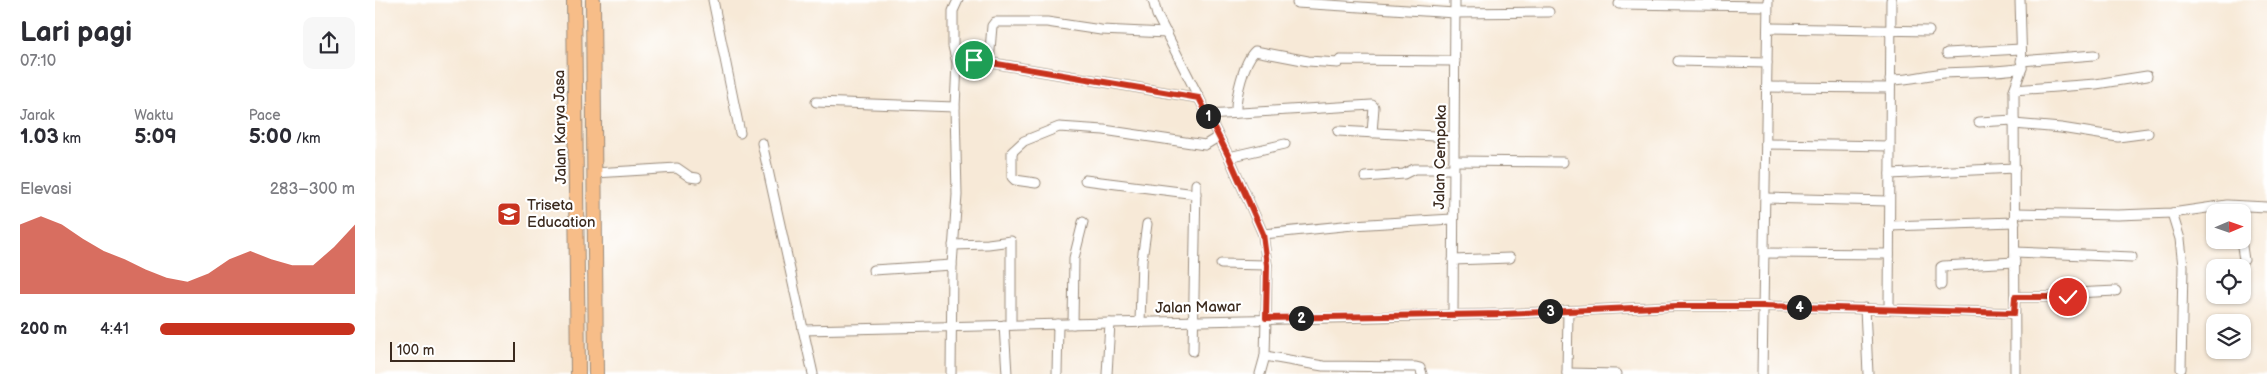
<!DOCTYPE html>
<html lang="id">
<meta charset="utf-8">
<style>
:root{--surface:#fff;--page:#f7f7f7;--text:#2b2b33;--muted:#7c7c81;--accent:#c8321e}
body{margin:0;font-family:"Balsamiq Sans",sans-serif;background:var(--page);color:var(--text);height:100vh;display:flex;flex-direction:column;font-size:19px;white-space:nowrap}
*{box-sizing:border-box;margin:0}
p{font-size:16px;color:var(--muted)}
.icon{flex:none;width:28px;height:28px;fill:none;stroke:currentColor;stroke-width:2;stroke-linecap:round;stroke-linejoin:round}
.map{position:relative;flex:1;overflow:hidden}
.details{display:flex;flex-direction:column;background:var(--surface);width:375px}
.details>*{flex:none}
.needle{width:32px;rotate:88deg}
.tools{position:absolute;left:1831px;top:204px;display:grid;gap:10px}
.tools a{display:grid;place-items:center;width:45px;height:45px;border-radius:10px;background:var(--surface);box-shadow:0 1px 4px #0004;font-size:25px}
.scale{position:absolute;left:15px;bottom:12px;width:125px;box-sizing:border-box;padding-left:5px;border:2px solid #3b2a1e;border-top:0;font-size:14px;line-height:18px;white-space:nowrap;color:#3b2a1e;-webkit-text-stroke:4px #fff;paint-order:stroke}
.pin{position:absolute;display:grid;place-items:center;width:42px;height:42px;color:#fff;margin:-21px;border:2px solid #fff;border-radius:50%;box-shadow:0 1px 5px #0007}
.km{position:absolute;width:25px;height:25px;margin:-12px;border-radius:50%;background:#222;color:#fff;font-size:14px;line-height:25px;text-align:center}
.round{display:grid;place-items:center;flex:none;width:52px;height:52px;border-radius:10px;background:var(--page)}
.head{display:flex;align-items:center;justify-content:space-between;height:85px;padding:0 20px}
h1{font-size:28px;font-weight:800;line-height:38px}
.metrics{display:grid;grid-template-columns:repeat(3,1fr);gap:8px;height:85px;padding:5px 20px}
.metrics div{display:grid;align-content:center}
.metrics b{font-size:21px;font-weight:800}
.metrics small{font-size:14px;font-weight:400}
.metrics p{font-size:14px}
.chart{height:140px;padding:10px 20px}
.chart p{display:flex;justify-content:space-between}
.chart svg{width:100%;height:90px;margin-top:5px;fill:var(--accent);opacity:.7}
ul{padding:0 20px;list-style:none;font-size:16px}
li{display:grid;grid-template-columns:80px 60px 1fr;align-items:center;height:38px}
li i{height:12px;border-radius:6px;background:var(--accent)}
main{display:flex;flex:1;min-height:0}
.map>svg:first-child{display:block}
.lines{fill:none;stroke-linecap:round;stroke-linejoin:round}
.minor-casing{stroke:#998a7a;stroke-width:11}
.highway-casing{stroke:#998a7a;stroke-width:16}
.minor{stroke:#fff;stroke-width:9}
.highway{stroke:#f7bd88;stroke-width:14}
.route-casing{stroke:#fff;stroke-width:10}
.route{stroke:#c8321e;stroke-width:6}
.labels{text-anchor:middle;stroke-width:4.5;stroke-linejoin:round;paint-order:stroke}
.street-label{font-size:15px;fill:#3b2a1e;stroke:#fff}
.poi-label{font-size:15px;fill:#3b2a1e;stroke:#fff;text-anchor:start}
</style>
<main>
<section class="details">
<div class="head"><div><h1>Lari pagi</h1><p>07:10</p></div><a class="round"><svg class="icon" aria-label="share" viewBox="0 0 24 24"><path d="M12 15V3M7 8l5-5 5 5M5 13v7h14v-7"/></svg></a></div>
<div class="metrics">
<div><p>Jarak</p><b>1.03<small> km</small></b></div>
<div><p>Waktu</p><b>5:09</b></div>
<div><p>Pace</p><b>5:00<small> /km</small></b></div>
</div>
<div class="chart"><p><span>Elevasi</span>283–300 m</p>
<svg viewBox="0 0 160 44" preserveAspectRatio="none"><path d="M0 44V10L10 6L20 10L30 17L40 23L50 27L60 32L70 36L80 38L90 34L100 27L110 23L120 27L130 30L140 30L150 21L160 10V44z"/></svg>
</div>
<ul>
<li><b>200 m</b>4:41<i style="width:100%"></i></li>
</ul>
</section>
<div class="map">
<svg width="1892" height="374" viewBox="0 0 1892 374">
<rect width="100%" height="100%" fill="#fff"/>
<filter id="ink" filterUnits="userSpaceOnUse"><feTurbulence type="fractalNoise" baseFrequency=".02" numOctaves="2"/><feDisplacementMap in="SourceGraphic" scale="10" xChannelSelector="R" yChannelSelector="G"/><feConvolveMatrix kernelMatrix="1 2 1 2 8 2 1 2 1" color-interpolation-filters="sRGB"/></filter>
<filter id="wash" filterUnits="userSpaceOnUse"><feTurbulence type="fractalNoise" baseFrequency=".0096" numOctaves="4" result="noise"/><feDisplacementMap in="SourceGraphic" scale="20" xChannelSelector="R" yChannelSelector="G"/><feGaussianBlur stdDeviation="1.12" result="paint"/><feColorMatrix in="noise" values="0 0 0 0 0 0 0 0 0 0 0 0 0 0 0 0 0 1.4 0 .05"/><feComposite in="paint" operator="in"/></filter>
<g filter="url(#wash)">
<rect width="100%" height="100%" fill="#f7e9d7"/>
</g>
<g filter="url(#ink)">
<g class="lines">
<g class="minor-casing">
<g id="minor">
<path d="M 338,0 L 365,133"/>
<path d="M 778,0 L 782,15 L 854,157 L 888,234 L 892,265 L 891,318 L 890,356 L 885,374"/>
<path d="M 922,3 L 1080,13 L 1174,12"/>
<path d="M 1244,4 L 1392,6"/>
<path d="M 1393,28 L 1554,31"/>
<path d="M 1572,53 L 1646,49"/>
<path d="M 599,60 L 824,98"/>
<path d="M 1303,61 L 1392,63"/>
<path d="M 1646,61 L 1719,55"/>
<path d="M 614,62 L 617,26 L 620,22 L 672,22 L 726,30 L 792,33"/>
<path d="M 1515,80 C 1534,80 1551,75 1569,73 C 1596,71 1621,73 1647,68"/>
<path d="M 1392,87 L 1515,88"/>
<path d="M 1639,90 L 1721,84 L 1772,76"/>
<path d="M 441,102 L 580,107"/>
<path d="M 861,113 C 860,98 869,61 880,51 L 933,61 L 963,63 L 965,60 L 1080,61"/>
<path d="M 832,115 L 997,105 L 999,107 L 997,133"/>
<path d="M 1604,122 L 1639,120"/>
<path d="M 1639,124 L 1686,128 L 1743,137 L 1773,133"/>
<path d="M 963,131 L 1079,137"/>
<path d="M 387,143 L 438,374"/>
<path d="M 1391,144 L 1515,146"/>
<path d="M 854,157 L 910,144"/>
<path d="M 1079,161 L 1188,162"/>
<path d="M 220,173 L 302,168 L 315,177 L 322,178"/>
<path d="M 1515,174 L 1640,168"/>
<path d="M 990,177 L 1029,174 L 1039,169 L 1078,169"/>
<path d="M 710,180 L 821,194"/>
<path d="M 661,183 L 640,180 L 637,177 L 637,152 L 649,141 L 684,127 L 729,130 L 830,145 L 843,137"/>
<path d="M 1391,198 L 1514,201"/>
<path d="M 1640,213 L 1743,215 L 1797,213 L 1852,205 L 1892,207"/>
<path d="M 1797,213 L 1805,239 L 1808,266 L 1806,369"/>
<path d="M 1514,226 L 1640,222"/>
<path d="M 888,234 L 978,225 L 1077,219"/>
<path d="M 1866,240 L 1869,260"/>
<path d="M 578,245 L 613,244 L 636,241 L 636,325"/>
<path d="M 1640,252 L 1757,257"/>
<path d="M 1390,253 L 1514,254"/>
<path d="M 1078,260 L 1135,258"/>
<path d="M 846,264 L 892,265"/>
<path d="M 498,270 L 577,265"/>
<path d="M 1566,285 L 1566,267 L 1568,266 L 1640,262"/>
<path d="M 1640,297 L 1693,297 L 1700,293 L 1741,291"/>
<path d="M 1490,308 L 1493,374"/>
<path d="M 1514,309 L 1516,0"/>
<path d="M 1078,315 L 1080,0"/>
<path d="M 765,322 L 767,260 L 772,224"/>
<path d="M 698,324 L 699,258 L 708,222"/>
<path d="M 629,325 L 632,374"/>
<path d="M 428,330 L 1128,314 L 1302,306 L 1388,306 L 1639,313"/>
<path d="M 818,351 L 821,184"/>
<path d="M 890,356 L 948,366 L 1041,367 L 1045,368 L 1047,374"/>
<path d="M 1192,373 L 1242,374"/>
<path d="M 576,374 L 577,265 L 582,195 L 580,107 L 582,63 L 578,46 L 578,11 L 583,0"/>
<path d="M 682,374 L 683,324"/>
<path d="M 732,374 L 735,323"/>
<path d="M 1192,374 L 1193,311"/>
<path d="M 1387,374 L 1393,0"/>
<path d="M 1640,374 L 1639,90 L 1647,68 L 1645,0"/>
</g>
</g>
<g class="highway-casing">
<g id="highway">
<path d="M 199,0 L 203,374"/>
<path d="M 218,0 L 221,374"/>
</g>
</g>
<use href="#minor" class="minor"/>
<use href="#highway" class="highway"/>
</g>
</g>
<g class="lines" filter="url(#ink)">
<g class="route-casing">
<path id="route" d="M 599,60 L 824,98 L 854,157 L 888,234 L 892,265 L 891,318 L 1128,314 L 1302,306 L 1388,306 L 1639,313 L 1640,297 L 1693,297"/>
</g>
<use href="#route" class="route"/>
</g>
<defs>
<g id="school-square" transform="scale(1.25)"><rect x="-9" y="-9" width="18" height="18" rx="4" fill="#c8321e" stroke="#fff"/><path d="M0-5L7-2L0 1L-7-2ZM-4 1L0 2.5L4 1V4Q0 6-4 4Z" fill="#fff"/></g>
</defs>
<g fill-rule="evenodd">
<use href="#school-square" x="134" y="214"/>
</g>
<g class="labels">
<g class="street-label">
<text transform="translate(185 127) rotate(-91)" y="5">Jalan Karya Jasa</text>
<text transform="translate(1065 157) rotate(-89)" y="5">Jalan Cempaka</text>
<text transform="translate(823 307) rotate(-1)" y="5">Jalan Mawar</text>
</g>
<g class="poi-label">
<text x="152" y="210">Triseta<tspan x="152" dy="17">Education</tspan></text>
</g>
</g>
</svg>
<div class="tools">
<a><svg class="needle" viewBox="-14 -14 28 28"><path d="M0-13l5 13h-10z" fill="#e53935"/><path d="M0 13l5-13h-10z" fill="#7c7c81"/></svg></a>
<a><svg class="icon" aria-label="locate" viewBox="0 0 24 24"><circle cx="12" cy="12" r="6"/><path d="M12 2v4M12 18v4M2 12h4M18 12h4"/></svg></a>
<a><svg class="icon" aria-label="layers" viewBox="0 0 24 24"><path d="M12 4l9 5-9 5-9-5zM3 14l9 5 9-5"/></svg></a>
</div>
<div class="scale">100 m</div>
<div class="pin" style="left:599px;top:60px;background:#1e9e55"><svg class="icon" aria-label="arrive" viewBox="0 0 24 24"><path d="M6 21V4h12l-3 4 3 4H6"/></svg></div>
<div class="pin" style="left:1693px;top:297px;background:#d93025"><svg class="icon" aria-label="check" viewBox="0 0 24 24"><path d="M5 12l5 5 9-10"/></svg></div>
<b class="km" style="left:833px;top:116px">1</b>
<b class="km" style="left:926px;top:318px">2</b>
<b class="km" style="left:1175px;top:311px">3</b>
<b class="km" style="left:1424px;top:307px">4</b>
</div>
</main>
